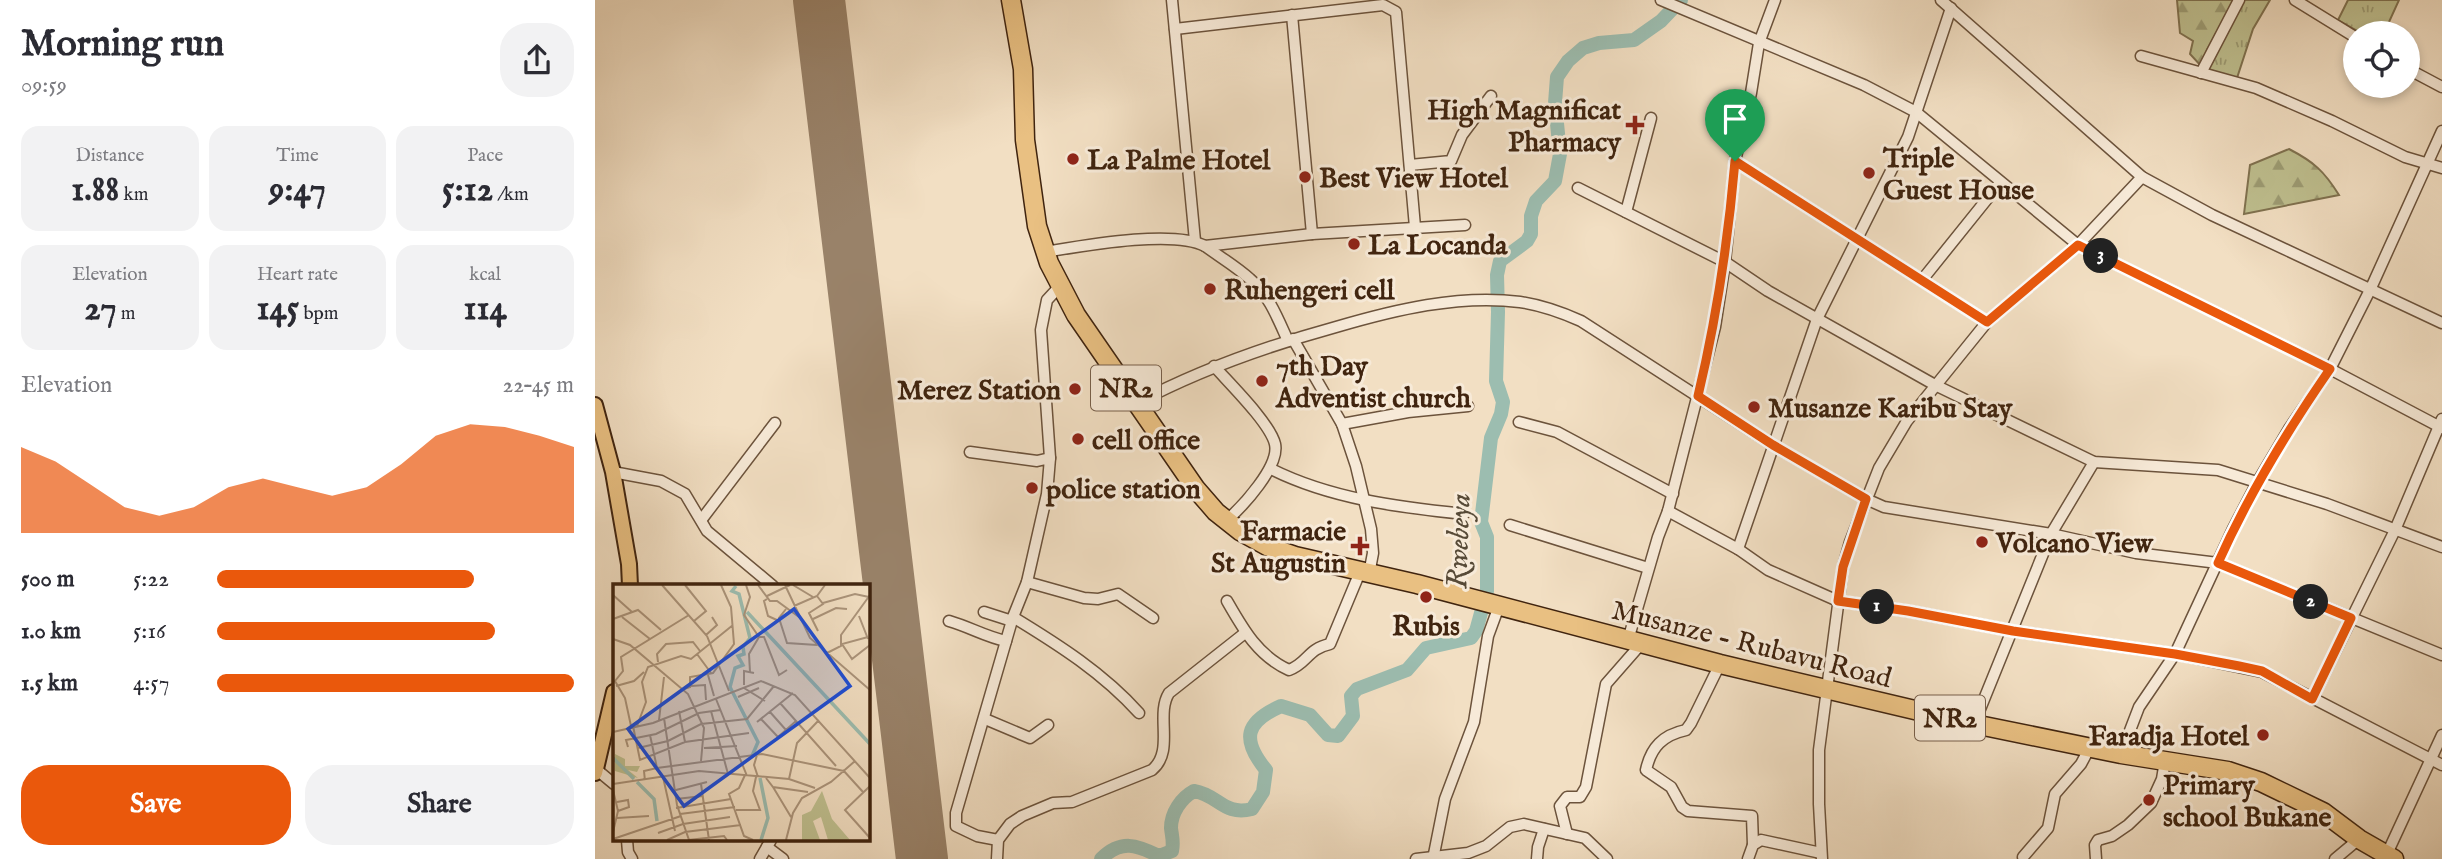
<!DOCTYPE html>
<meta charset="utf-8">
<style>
:root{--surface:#fff;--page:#f2f2f3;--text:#2b2b33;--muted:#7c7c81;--accent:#ea580c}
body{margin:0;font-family:"IM FELL English",serif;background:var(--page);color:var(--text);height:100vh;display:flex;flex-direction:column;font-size:26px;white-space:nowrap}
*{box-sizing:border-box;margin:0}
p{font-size:23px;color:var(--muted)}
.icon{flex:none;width:38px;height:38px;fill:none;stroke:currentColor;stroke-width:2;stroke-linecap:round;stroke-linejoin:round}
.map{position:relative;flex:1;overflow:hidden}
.drawer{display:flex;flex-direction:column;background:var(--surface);width:595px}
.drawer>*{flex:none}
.tools{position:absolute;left:1748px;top:21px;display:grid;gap:14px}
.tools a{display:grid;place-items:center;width:77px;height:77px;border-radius:50%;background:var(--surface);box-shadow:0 4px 10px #0003;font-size:35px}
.pin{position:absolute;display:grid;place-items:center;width:60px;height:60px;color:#fff;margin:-72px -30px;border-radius:50% 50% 50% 0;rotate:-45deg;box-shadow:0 0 7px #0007}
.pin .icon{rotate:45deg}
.km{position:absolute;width:35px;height:35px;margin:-18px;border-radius:50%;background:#222;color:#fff;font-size:19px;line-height:35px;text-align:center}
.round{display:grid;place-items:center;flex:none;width:74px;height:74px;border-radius:28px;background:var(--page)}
.head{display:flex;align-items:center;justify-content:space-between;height:119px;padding:0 21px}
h1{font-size:38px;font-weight:700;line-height:52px}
.metrics{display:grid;grid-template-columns:repeat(3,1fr);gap:10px;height:119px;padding:7px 21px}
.metrics div{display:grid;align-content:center;border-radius:18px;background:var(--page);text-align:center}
.metrics b{font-size:35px;font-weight:700}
.metrics small{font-size:19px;font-weight:400}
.metrics p{font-size:19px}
.chart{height:196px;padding:14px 21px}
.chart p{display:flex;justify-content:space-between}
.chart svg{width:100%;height:126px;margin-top:7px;fill:var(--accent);opacity:.7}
.button{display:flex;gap:14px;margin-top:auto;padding:14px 21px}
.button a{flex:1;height:80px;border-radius:28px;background:var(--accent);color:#fff;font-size:28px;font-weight:700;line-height:80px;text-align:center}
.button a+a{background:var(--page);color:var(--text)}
ul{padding:0 21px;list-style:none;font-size:23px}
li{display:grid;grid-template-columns:112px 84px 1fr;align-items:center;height:52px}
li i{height:18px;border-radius:9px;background:var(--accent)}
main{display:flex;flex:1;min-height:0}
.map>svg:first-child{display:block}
.grass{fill:url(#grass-tufts);stroke:#807250;stroke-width:2}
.forest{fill:url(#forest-firs);stroke:#807250;stroke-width:2}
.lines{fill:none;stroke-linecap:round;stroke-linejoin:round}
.river{stroke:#9cbdb0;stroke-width:14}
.runway{stroke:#998269;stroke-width:52}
.street-casing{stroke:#6c533c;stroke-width:13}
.primary-casing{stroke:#40240f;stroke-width:18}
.highway-casing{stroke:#40240f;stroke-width:21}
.street{stroke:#f7ead8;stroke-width:10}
.primary{stroke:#e9c082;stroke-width:14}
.highway{stroke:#e9c082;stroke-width:18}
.route-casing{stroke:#fff;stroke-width:14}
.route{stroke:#ea580c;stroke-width:9}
.poi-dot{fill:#8f2418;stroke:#f7ead8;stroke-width:2.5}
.labels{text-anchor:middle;stroke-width:6;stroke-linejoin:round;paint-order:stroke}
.shield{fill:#f7ead8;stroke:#775f4b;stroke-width:2}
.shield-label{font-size:26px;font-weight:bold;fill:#40240f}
.poi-label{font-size:28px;font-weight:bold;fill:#40240f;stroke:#f7ead8;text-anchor:start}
.street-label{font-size:28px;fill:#40240f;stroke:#f7ead8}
.water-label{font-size:30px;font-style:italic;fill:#574a37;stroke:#f7ead8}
.inset-river{fill:none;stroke:#9cbdb0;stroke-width:3.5}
.inset-road{fill:none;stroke:#ab947b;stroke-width:2}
.view{fill:#1d4ed8;fill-opacity:0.15;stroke:#1d4ed8;stroke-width:3.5}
.inset-edge{fill:none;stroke:#40240f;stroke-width:3.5}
</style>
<main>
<section class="drawer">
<div class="head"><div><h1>Morning run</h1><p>09:59</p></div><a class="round"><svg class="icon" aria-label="share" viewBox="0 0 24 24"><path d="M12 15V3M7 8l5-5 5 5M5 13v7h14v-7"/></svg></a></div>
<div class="metrics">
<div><p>Distance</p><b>1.88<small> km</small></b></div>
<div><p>Time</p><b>9:47</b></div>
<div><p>Pace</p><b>5:12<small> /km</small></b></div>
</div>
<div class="metrics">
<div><p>Elevation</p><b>27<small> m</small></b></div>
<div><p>Heart rate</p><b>145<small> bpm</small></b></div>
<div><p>kcal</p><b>114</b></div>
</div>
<div class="chart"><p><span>Elevation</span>22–45 m</p>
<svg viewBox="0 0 160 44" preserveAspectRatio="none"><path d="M0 44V14L10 19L20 27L30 35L40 38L50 35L60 28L70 25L80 28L90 31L100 28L110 20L120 10L130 6L140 7L150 10L160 14V44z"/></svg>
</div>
<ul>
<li><b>500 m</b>5:22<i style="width:72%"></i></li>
<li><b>1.0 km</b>5:16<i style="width:78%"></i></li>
<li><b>1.5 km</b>4:57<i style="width:100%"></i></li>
</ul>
<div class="button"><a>Save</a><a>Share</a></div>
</section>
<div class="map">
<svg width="1847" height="859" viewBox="0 0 1847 859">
<defs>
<pattern id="grass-tufts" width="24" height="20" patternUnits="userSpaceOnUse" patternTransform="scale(1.75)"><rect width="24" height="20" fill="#bfc090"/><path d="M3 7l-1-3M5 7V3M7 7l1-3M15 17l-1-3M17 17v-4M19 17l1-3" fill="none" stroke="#9d9c74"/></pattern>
<pattern id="forest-firs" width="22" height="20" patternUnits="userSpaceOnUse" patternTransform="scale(1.75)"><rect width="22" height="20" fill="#bfc090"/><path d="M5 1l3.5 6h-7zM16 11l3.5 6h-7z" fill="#9d9c74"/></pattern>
</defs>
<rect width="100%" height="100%" fill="#f2dfc3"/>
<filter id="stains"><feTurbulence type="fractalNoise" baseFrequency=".00286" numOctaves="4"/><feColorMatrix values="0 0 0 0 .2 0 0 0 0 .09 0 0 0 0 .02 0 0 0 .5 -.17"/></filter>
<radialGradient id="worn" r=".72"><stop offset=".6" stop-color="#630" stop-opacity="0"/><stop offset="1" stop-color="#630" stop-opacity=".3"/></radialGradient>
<g class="grass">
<path d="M 1647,0 L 1675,0 L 1658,29 L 1642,78 L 1611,69 Z"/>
<path d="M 1753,0 L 1804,0 L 1789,33 L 1766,33 L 1743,20 Z"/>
</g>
<g class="forest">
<path d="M 1582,0 L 1640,0 L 1612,50 L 1607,67 L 1595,54 L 1598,41 L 1585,33 Z"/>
<path d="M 1694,149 C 1719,162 1729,171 1744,195 L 1649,214 L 1655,165 Z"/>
</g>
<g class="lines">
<path class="river" d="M 506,859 C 526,839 542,845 564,856 L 577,851 C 579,842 577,837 576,828 C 576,813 586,798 599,791 C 624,795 628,816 657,809 L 668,792 L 671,770 C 646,739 650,722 686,706 L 715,715 L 733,735 L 743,736 L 758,716 L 756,696 L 762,689 L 812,670 L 831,648 L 876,638 L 881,631 L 892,591 L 892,537 L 886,522 L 896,438 L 906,414 L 908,402 L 901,381 L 903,312 L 902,275 L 905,261 L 932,241 L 936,234 L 936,216 L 941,201 L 960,181 L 965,154 L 960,103 L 962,77 L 973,61 L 988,48 L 1004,43 L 1039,40 L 1066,21 L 1086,0"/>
<path class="runway" d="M 224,0 L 327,859"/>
<g class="street-casing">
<g id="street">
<path d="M 577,0 L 600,241"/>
<path d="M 1066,0 L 1269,85 L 1321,112 L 1483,245 L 1735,369 L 1847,428"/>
<path d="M 1346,0 L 1547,177 L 1617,215 L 1847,323"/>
<path d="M 1700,0 L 1760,37"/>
<path d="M 697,15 L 717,234"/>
<path d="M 580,29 L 788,5 L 801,12 L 820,227"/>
<path d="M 1546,56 L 1661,88 L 1737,121 L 1810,157 L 1847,168"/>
<path d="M 1813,69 L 1847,87"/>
<path d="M 1606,73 L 1644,0"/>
<path d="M 1140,161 L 1392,322"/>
<path d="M 815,165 L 856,161 L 867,135 L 896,96"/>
<path d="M 983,188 L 1130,262 L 1173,291 L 1340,385 L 1499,462 L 1623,470 L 1732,504 L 1847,547"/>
<path d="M 1031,212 L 1056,118"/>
<path d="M 610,246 C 625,257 642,267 655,279 C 674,295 683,319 693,341"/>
<path d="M 450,252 C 487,246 578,229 610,246 L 717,234 L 870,225"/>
<path d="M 1327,280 L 1405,183"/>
<path d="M 698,339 L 747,424 L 761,466 L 776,529 L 778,553 L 774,574"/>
<path d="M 619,366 C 634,383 675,423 680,444 C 685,466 648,506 632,520"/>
<path d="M 542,403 C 606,369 672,346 741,327 C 799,310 864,294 925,302 C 946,305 966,312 986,321 L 1178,445 L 1271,499 L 1289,507 L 1456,534 L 1541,553 L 1623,563 L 1847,655"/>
<path d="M 924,422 L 962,432 L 1078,494"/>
<path d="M 747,424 L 813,412 L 873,406"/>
<path d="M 375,452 L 442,461 L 455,458 L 452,494 L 432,582 L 418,617 L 361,813 L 361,826 L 382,836 L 403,840"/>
<path d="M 455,458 L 446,330 L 452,300 L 465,286"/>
<path d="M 676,469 C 736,499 803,507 869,514"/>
<path d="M 18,472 L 66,481 L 90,494 L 112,531 L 178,586"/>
<path d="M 1073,511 L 1143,549 L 1173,570 L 1243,601 L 1313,611 L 1418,631 L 1580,654 L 1667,672 L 1847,765"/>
<path d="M 107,519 L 180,423"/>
<path d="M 915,525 L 1053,568"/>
<path d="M 1143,549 L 1222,319 L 1313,137 L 1356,8"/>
<path d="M 432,582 L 489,598 L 503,599 L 523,594 L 558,618"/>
<path d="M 632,601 C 648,629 663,656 694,670 C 713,663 712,649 735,644 L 765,572"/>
<path d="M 389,612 L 417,621"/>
<path d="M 418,617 C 464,645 508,673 544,713"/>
<path d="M 354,621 C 375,627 391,637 411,641"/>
<path d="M 1033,640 L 1063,537 L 1073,511 L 1120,327 L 1130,262 L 1140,161 L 1156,93 L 1164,43 L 1180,0"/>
<path d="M 1125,664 L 1096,723 L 1091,730 C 1068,735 1056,747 1051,770 L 1076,787 L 1087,807 L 1093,811 L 1157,816 L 1158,845"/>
<path d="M 1717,699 L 1800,530 L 1847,419"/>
<path d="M 390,719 L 435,738 L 453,725"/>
<path d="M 1379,724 L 1456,534 L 1499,462"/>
<path d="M 1526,754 L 1544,707 L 1580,654 L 1638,529 L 1662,483 L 1694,429 L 1735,369 L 1776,288 L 1847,131"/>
<path d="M 1,769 L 19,784"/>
<path d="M 972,834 L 965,806 L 972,797 L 985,797 L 991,787 L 1011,684 L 1046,644"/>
<path d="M 32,840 L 33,852 L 37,859"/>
<path d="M 172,847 L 188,859"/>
<path d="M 1791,856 L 1847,735"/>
<path d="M 1428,857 L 1453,828 L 1460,794 L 1486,764 L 1495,747"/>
<path d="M 165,859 L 176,840"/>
<path d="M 402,859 L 403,840 L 415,824 L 427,816 L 458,803 L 477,802 L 557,770 C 580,751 560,715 574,693 L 650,633"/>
<path d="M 821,859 L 873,853 L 891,846 L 915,827 L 929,824 L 990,838 L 1012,859"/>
<path d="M 838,859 L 850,799 L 879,722 L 893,636 L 904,606"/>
<path d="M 942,859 L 943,847 L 949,829"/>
<path d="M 1153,859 L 1158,845 L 1166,840 L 1226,853"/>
<path d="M 1227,859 L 1224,804 L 1224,750 L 1248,567 L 1255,542 L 1284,468 L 1312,421 L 1392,322 L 1483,245 L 1547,177"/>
<path d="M 1501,859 L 1500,845 L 1503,840 L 1517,836 L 1533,825 L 1556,803 L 1567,779 L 1570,761"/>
<path d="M 1740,859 L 1764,839"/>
</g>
</g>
<g class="primary-casing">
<g id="primary">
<path d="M 0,405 L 18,472 L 34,564 L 35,586"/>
<path d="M 0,773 L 19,692"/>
</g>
</g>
<g class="highway-casing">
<path id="highway" d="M 416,0 L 428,69 L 430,140 L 442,226 L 454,263 L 481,315 L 601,489 L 621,512 L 645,531 L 674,547 L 700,556 L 822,584 L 1125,664 L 1379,724 L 1526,754 L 1633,771 L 1666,782 L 1728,812 L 1764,839 L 1799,859"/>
</g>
<use href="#street" class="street"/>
<use href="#primary" class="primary"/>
<use href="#highway" class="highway"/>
</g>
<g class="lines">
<g class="route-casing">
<path id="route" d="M 1140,161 L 1392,322 L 1483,245 L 1735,369 C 1692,431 1654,494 1623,563 L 1756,618 L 1717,699 L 1667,671 L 1644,666 L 1580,654 L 1418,631 L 1313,611 L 1243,601 L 1248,567 L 1271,499 L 1178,445 L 1103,396 C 1122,316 1133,243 1140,161 Z"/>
</g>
<use href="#route" class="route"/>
</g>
<g class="poi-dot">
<path d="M1036.5 114.5h7v7h7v7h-7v7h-7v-7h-7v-7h7z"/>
<circle cx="478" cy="159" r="7"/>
<circle cx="1274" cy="173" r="7"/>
<circle cx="710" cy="177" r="7"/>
<circle cx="759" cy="244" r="7"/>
<circle cx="615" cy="289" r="7"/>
<circle cx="667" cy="381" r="7"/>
<circle cx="480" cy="389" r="7"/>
<circle cx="1159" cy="407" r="7"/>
<circle cx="483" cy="439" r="7"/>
<circle cx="437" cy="488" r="7"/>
<circle cx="1387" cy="542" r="7"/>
<path d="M761.5 535.5h7v7h7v7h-7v7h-7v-7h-7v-7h7z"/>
<circle cx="831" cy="597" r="7"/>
<circle cx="1668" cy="735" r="7"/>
<circle cx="1554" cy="800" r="7"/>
</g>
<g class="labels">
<g class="shield">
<rect x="496" y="365.5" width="70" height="45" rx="5"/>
<rect x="1320" y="695.5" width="70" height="45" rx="5"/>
</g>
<g class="shield-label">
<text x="531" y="397">NR2</text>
<text x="1355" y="727">NR2</text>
</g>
<g class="poi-label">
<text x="1026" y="119" text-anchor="end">High Magnificat<tspan x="1026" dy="32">Pharmacy</tspan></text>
<text x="1288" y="167">Triple<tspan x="1288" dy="32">Guest House</tspan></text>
<text x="492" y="169">La Palme Hotel</text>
<text x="724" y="187">Best View Hotel</text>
<text x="773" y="254">La Locanda</text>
<text x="629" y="299">Ruhengeri cell</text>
<text x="681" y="375">7th Day<tspan x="681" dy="32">Adventist church</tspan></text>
<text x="466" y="399" text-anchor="end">Merez Station</text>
<text x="1173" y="417">Musanze Karibu Stay</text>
<text x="497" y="449">cell office</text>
<text x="451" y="498">police station</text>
<text x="751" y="540" text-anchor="end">Farmacie<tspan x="751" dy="32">St Augustin</tspan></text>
<text x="1401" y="552">Volcano View</text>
<text x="831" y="635" text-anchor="middle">Rubis</text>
<text x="1654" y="745" text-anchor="end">Faradja Hotel</text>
<text x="1568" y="794">Primary<tspan x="1568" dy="32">school Bukane</tspan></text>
</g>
<g class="street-label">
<text transform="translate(1157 643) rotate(14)" y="10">Musanze - Rubavu Road</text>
</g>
<g class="water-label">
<text transform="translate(863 541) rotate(-88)" y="10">Rwebeya</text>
</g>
</g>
<g transform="translate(18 584)">
<rect width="257" height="257" fill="#f2dfc3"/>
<path d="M 2,170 L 12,175 L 12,182 L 27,182 L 24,188 L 15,186 L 25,194 L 2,187 Z" fill="#bfc090"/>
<path d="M 209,207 L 219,235 L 237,256 L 215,256 L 208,233 L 200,237 L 207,256 L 189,256 L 189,231 L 198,227 Z" fill="#bfc090"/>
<path class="inset-river" d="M 123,2 L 119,7 L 126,10 L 137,54 L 130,63 L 131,70 L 125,72 L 130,81 L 122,84 L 117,103 L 145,158 L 139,172M 134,28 L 257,160M 0,174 L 21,195M 147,194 L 155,234 L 148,256M 24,198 L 41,215 L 44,237"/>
<path class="inset-road" d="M 49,1 L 94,52 L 116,107M 72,1 L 93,27 L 81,37M 133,1 L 137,13 L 131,31 L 146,53 L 136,70 L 137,88M 145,1 L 157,17 L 164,17 L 186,33M 172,1 L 197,54 L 257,106M 180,1 L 200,13M 0,11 L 19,28M 154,12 L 177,1M 204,12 L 210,20 L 196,29 L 205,47M 154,15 L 151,17 L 155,32 L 166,37M 210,19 L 242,10 L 256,13M 181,22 L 204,12 L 212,1M 173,25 L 166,34 L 174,59 L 204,61M 246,32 L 255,55M 9,33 L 37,55M 0,35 L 25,26 L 48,46M 200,35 L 223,24 L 234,25M 93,51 L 104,41 L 99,33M 146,53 L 151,53 L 166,91 L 174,86M 255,53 L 229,60 L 239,75 L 257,61M 0,55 L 17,61 L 75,110 L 91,144 L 88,177M 214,69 L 228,62 L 228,51 L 257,11M 84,70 L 98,89M 45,78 L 44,70 L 53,60 L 80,58 L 87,67M 95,91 L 101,112M 131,101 L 131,87 L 141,89M 3,102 L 21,97 L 31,88M 78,102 L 92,101 L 93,116M 131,104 L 152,117M 71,105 L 77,103 L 77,93 L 100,89 L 121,60 L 118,23 L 108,1M 125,113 L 146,104M 103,115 L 134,192M 167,119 L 223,182M 66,127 L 72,158M 98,127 L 115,190M 157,128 L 173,146M 51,134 L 64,221 L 76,256M 148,135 L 165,153 L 183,137M 46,136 L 51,93M 144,138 L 180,109M 18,142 L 12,114 L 2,97 L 10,87 L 8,73 L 76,31M 20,142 L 27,176 L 72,158 L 136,149M 24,142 L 33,118 L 29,98 L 35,83 L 68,72 L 78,75 L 120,41M 0,148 L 40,139 L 148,97 L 182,111 L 257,194M 37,151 L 44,184M 15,163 L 13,156 L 43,150 L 86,129 L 107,126M 25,164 L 55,157 L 88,140 L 134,135 L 161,102M 91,164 L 124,162M 144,171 L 141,181 L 145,193M 230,186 L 250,208M 132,191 L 126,204 L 116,210 L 131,252 L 140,256M 50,193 L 62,247M 153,194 L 160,203 L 195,208M 176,195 L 184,159 L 206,136M 32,197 L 31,187 L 44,184 L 149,170 L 231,187M 0,200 L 86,187 L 176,195 L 202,204M 88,200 L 96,256M 257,202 L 232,226 L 257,254M 160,203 L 178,233M 0,206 L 5,227 L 0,248M 59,207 L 94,198M 63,215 L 90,212M 4,218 L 15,216 L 16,223 L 5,227M 63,224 L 118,215M 123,226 L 147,226 L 140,207 L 143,193M 67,230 L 122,223M 4,234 L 36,232M 45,249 L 70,240 L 117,233M 0,255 L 68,232M 54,256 L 72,248 L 128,241M 75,256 L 111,252 L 114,256M 173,256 L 180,229 L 189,214 L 218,198 L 242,177"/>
<path class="view" d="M 181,25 L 237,102 L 71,222 L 15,145 Z"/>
<rect width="257" height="257" class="inset-edge"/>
</g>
<rect width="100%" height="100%" filter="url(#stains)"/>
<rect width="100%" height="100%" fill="url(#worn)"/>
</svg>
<div class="tools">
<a><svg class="icon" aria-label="locate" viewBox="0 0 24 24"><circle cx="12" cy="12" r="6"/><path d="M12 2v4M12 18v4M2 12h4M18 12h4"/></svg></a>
</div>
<div class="pin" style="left:1140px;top:161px;background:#1e9e55"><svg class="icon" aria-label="arrive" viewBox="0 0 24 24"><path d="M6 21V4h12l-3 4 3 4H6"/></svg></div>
<b class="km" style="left:1282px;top:607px">1</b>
<b class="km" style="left:1716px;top:602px">2</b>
<b class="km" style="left:1506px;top:256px">3</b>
</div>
</main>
